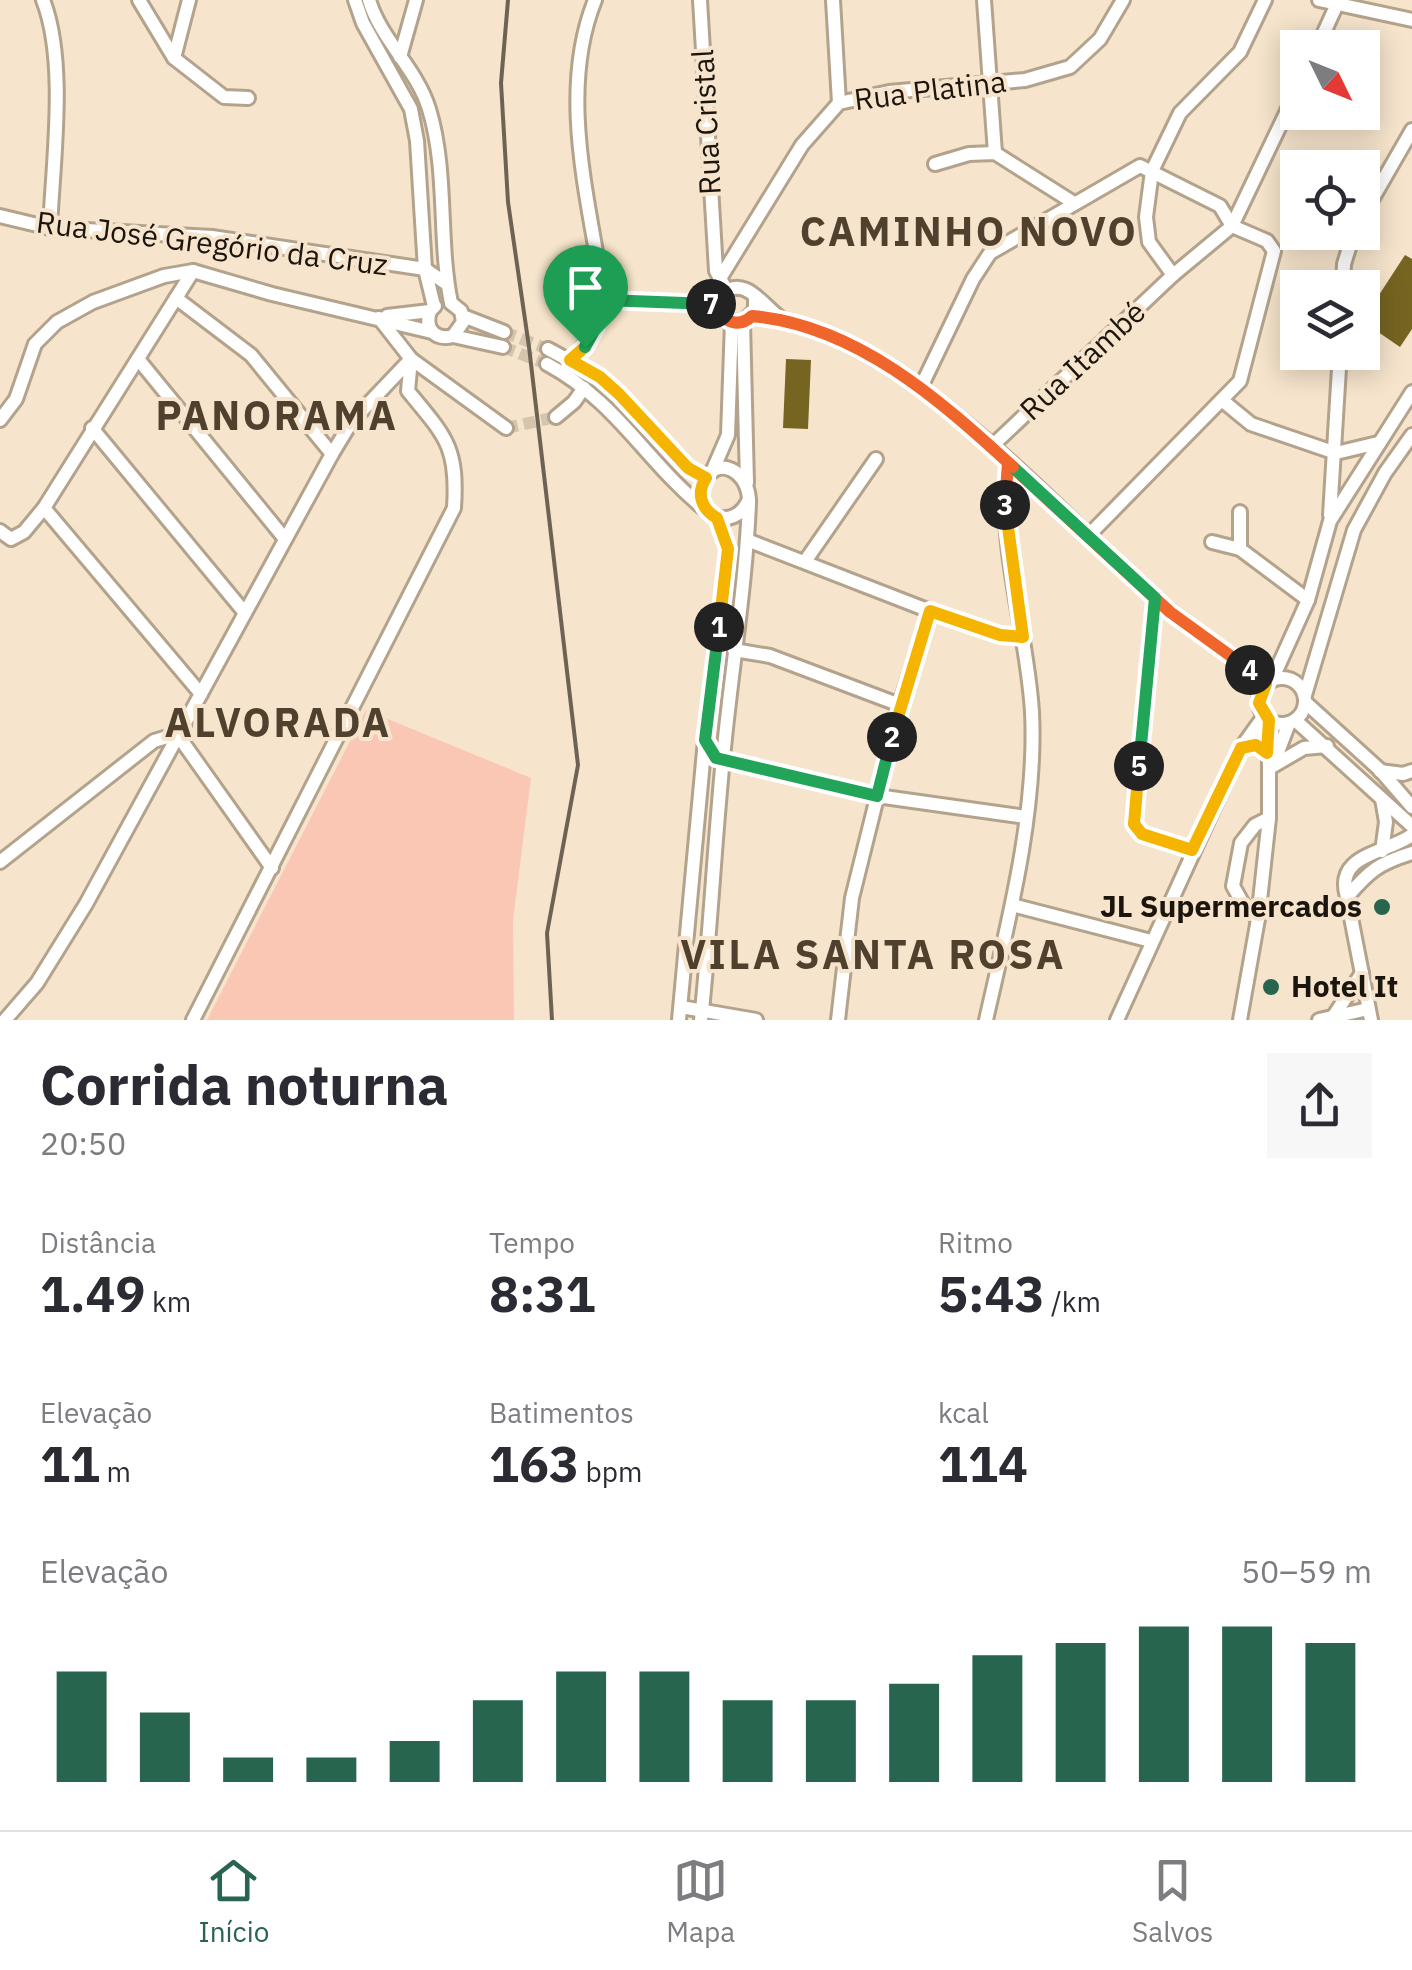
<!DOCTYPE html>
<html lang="pt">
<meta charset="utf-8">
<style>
:root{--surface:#fff;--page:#f7f7f7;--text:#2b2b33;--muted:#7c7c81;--line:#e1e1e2;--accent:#28654f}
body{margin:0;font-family:"IBM Plex Sans",sans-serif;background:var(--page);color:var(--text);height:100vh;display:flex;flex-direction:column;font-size:38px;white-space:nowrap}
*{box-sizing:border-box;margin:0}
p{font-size:32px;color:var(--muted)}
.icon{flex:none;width:55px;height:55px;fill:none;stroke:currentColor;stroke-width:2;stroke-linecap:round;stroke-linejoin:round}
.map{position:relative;height:1020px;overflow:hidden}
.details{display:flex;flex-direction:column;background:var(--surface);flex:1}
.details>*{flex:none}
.needle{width:65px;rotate:133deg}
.fabs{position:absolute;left:1280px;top:30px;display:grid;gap:20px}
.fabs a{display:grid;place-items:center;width:100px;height:100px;border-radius:0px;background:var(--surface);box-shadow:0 5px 25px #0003;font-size:50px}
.pin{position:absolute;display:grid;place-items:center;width:85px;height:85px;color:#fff;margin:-102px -42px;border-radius:50% 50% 50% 0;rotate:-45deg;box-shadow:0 0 10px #0007}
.pin .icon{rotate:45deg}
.km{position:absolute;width:50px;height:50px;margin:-25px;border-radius:50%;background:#222;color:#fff;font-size:28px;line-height:50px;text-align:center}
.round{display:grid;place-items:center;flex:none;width:105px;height:105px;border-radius:0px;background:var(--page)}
.summary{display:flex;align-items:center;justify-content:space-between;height:170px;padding:0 40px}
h1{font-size:55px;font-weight:800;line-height:75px}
.stats{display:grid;grid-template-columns:repeat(3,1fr);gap:15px;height:170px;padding:10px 40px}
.stats div{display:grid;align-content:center}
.stats b{font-size:50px;font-weight:800}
.stats small{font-size:28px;font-weight:400}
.stats p{font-size:28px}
.chart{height:280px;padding:20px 40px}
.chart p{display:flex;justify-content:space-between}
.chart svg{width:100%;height:180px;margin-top:10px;stroke:var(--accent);stroke-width:6}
.tab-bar{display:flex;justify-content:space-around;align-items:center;height:140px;border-top:2px solid var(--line);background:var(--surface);font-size:28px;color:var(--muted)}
.tab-bar a{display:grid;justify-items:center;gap:5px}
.tab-bar .on{color:var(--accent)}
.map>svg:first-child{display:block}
.green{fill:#fbc7b5}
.building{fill:#766421}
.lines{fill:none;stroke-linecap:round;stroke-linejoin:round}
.minor-tunnel{stroke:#d5c5af;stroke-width:12;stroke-dasharray:12 6;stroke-linecap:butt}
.minor-casing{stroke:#b4a38c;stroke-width:18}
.minor{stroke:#fff;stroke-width:12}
.rail{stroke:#6d6355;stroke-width:4}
.split-1-casing{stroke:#fff;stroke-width:20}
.split-2-casing{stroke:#fff;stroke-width:20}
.split-3-casing{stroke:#fff;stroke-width:20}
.split-4-casing{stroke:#fff;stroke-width:20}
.split-5-casing{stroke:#fff;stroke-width:20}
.split-6-casing{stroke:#fff;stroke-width:20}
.split-7-casing{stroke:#fff;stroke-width:20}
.split-8-casing{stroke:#fff;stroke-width:20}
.split-1{stroke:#f5b400;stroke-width:12}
.split-2{stroke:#22a559;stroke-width:12}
.split-3{stroke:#f5b400;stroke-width:12}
.split-4{stroke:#f0652b;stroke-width:12}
.split-5{stroke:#f5b400;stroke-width:12}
.split-6{stroke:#22a559;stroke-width:12}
.split-7{stroke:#f0652b;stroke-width:12}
.split-8{stroke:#22a559;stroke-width:12}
.poi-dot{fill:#28654f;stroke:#f6e4cc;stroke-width:4}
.labels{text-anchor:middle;stroke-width:8;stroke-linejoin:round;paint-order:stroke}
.street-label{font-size:30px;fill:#1b150d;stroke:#f6e4cc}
.poi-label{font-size:30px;font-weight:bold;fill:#1b150d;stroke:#f6e4cc;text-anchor:end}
.district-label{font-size:40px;font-weight:bold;letter-spacing:2.5px;fill:#4f412d;stroke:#f6e4cc}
</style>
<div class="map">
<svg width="1412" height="1020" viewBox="0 0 1412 1020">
<rect width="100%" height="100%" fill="#f6e4cc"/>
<path class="green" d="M 366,710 L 531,778 L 513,920 L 514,1020 L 207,1020 Z"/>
<g class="building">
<path d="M 1405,255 L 1412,259 L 1412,329 L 1400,347 L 1362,321 Z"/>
<path d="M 786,359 L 811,360 L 808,429 L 783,428 Z"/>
</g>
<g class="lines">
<g class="minor-tunnel">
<path d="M 504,332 L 548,349"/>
<path d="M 503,347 L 547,364"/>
<path d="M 506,428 L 556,417"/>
</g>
<g class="minor-casing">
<g id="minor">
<path d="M 43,0 C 67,61 53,161 50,228"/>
<path d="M 139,0 L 174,58 L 224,97 L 248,98"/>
<path d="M 355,0 L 363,23 L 411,109 L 417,141 L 425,269 L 434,306"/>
<path d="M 369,0 C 381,40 417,69 429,109 C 448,171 438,240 451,303"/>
<path d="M 700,0 L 716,271 L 726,289"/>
<path d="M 833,0 L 839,103"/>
<path d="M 984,0 L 995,153"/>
<path d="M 1319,0 L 1412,20"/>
<path d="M 1317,48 L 1337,4"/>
<path d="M 400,57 L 416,0"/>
<path d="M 174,58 L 189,0"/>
<path d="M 935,164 L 969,154 L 995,153 L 1074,203"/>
<path d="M 0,216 L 50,228 L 212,237 L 425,269 L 447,284"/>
<path d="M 1362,217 L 1412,130"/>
<path d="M 1173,275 L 1149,242 L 1146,217 L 1152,171 L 1180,113 L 1240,52 L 1265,0"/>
<path d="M 719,280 L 802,145 L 839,103 L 889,92 L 1025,80 L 1070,67 L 1100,39 L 1123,0"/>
<path d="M 1343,288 L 1344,264 L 1354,232"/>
<path d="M 176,298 L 251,355 L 332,454"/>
<path d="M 755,299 L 755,310 L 743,322 L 726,320 L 720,311 L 722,294 C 744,275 762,304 779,317"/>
<path d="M 604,300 L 719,305"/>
<path d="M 430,311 C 424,328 435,341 453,336 L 463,322 L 461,311 L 451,303"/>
<path d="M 387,316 L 430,311 L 435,306"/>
<path d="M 463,316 L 504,332"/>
<path d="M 752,316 C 902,329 1049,504 1157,600 C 1192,630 1232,654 1266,684"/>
<path d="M 379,318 L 411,359 L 506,428"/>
<path d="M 743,322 L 747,483"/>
<path d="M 453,336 L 503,347"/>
<path d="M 548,349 L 599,377 L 688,468 L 706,477"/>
<path d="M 138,359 L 285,539"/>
<path d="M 570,360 C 590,343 597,325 604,300 C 590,203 557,94 595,0"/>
<path d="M 547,364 C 616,401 645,460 702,507"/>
<path d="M 920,389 L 973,279 L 990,253 L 1140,166 L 1220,206 L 1232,226"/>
<path d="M 1223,401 L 1251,424 L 1336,453"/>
<path d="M 556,417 L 574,402 L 584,388"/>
<path d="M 0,420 L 16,399 L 35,344 L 57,322 L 93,302 L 164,276 L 193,271 L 272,294 L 432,332"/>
<path d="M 92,428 L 245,613"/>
<path d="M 992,446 L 1173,275 L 1232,226 L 1298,88"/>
<path d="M 1336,453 L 1378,443"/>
<path d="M 712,472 L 728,435 L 732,322"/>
<path d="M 44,508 L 201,694"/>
<path d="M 1240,512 L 1240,549 L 1308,600"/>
<path d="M 1330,515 L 1340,352"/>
<path d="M 0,531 L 11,539 L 24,532 L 44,508 L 193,271"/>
<path d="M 1089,535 L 1240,381 L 1274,251 L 1267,241 L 1232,226"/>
<path d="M 747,540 L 930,611 L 1000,635 L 1023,637"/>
<path d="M 1212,542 L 1240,549"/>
<path d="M 806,560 L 876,459"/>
<path d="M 1155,598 L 1134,824 L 1142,834 L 1192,850"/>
<path d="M 734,650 L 770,656 L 900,705"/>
<circle cx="1282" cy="701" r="23"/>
<path d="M 1272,680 L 1308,600 L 1330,521 L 1412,392"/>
<path d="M 1305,695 L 1354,530 L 1385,473 L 1412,435"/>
<path d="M 1305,702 L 1380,770 L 1412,807"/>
<path d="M 1295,720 L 1412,826"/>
<path d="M 177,734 L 272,868"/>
<path d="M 717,758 L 877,796 L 1026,817"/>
<path d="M 1273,765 L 1289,723"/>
<path d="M 1273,766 L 1304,748 L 1327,746"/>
<path d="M 1380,771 L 1403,774 L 1412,771"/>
<path d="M 1382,799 L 1386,822 L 1382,851"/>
<path d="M 1412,835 C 1385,854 1334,854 1347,897 C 1369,871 1379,863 1412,853"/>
<path d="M 0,862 L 154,741 L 177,734"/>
<path d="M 1347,897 L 1371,1020"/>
<path d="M 1012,905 L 1151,941"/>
<path d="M 1258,919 L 1243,904 L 1233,886 L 1241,843 L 1255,825 L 1269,818"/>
<path d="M 681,1007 L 756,1020"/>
<path d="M 1333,1017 L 1362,973"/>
<path d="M 5,1020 L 37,983 L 86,904 L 332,454 L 352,421 L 411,359"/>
<path d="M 193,1020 L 454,508 C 458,447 446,437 408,391 L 411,359"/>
<path d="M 679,1020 L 705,740 L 728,549 L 717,517"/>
<path d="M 701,1020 C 711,926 715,832 725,738 C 733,660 746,581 749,503 C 750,471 717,453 702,483 C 688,513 734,536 749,499"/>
<path d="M 838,1020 L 852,898 L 900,705 L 930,611"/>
<path d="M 986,1020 C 1008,923 1037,812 1032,712 C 1027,629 997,546 1008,463"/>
<path d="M 1117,1020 L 1241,748 L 1264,716"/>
<path d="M 1240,1020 L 1258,919 L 1269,818 L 1269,720"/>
<path d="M 1319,1020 L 1368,1009"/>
</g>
</g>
<use href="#minor" class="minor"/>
<path class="rail" d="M 508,0 L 501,83 L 508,202 L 529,347 L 578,765 L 547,933 L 552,1020"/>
</g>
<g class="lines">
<g class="split-1-casing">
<path id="split-1" d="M 585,347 L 570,360 L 600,377 L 619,394 L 688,468 L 706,478 C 696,493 701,509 717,518 L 728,549 L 719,627"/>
</g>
<g class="split-2-casing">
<path id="split-2" d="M 719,627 L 705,740 L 716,758 L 877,796 L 892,737"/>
</g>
<g class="split-3-casing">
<path id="split-3" d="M 892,737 L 930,611 L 1000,635 L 1023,637 L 1005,505"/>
</g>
<g class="split-4-casing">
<path id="split-4" d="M 1005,505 L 1008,463 L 1170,612 L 1250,670"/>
</g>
<g class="split-5-casing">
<path id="split-5" d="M 1139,766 L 1134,824 L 1142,834 L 1192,850 L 1241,748 L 1256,745 L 1267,753 L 1269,720 L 1259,703 L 1266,684 L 1250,670"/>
</g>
<g class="split-6-casing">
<path id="split-6" d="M 1013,467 L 1155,598 L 1139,766"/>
</g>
<g class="split-7-casing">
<path id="split-7" d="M 711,304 L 719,305 C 722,323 739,328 752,316 C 856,325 940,400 1013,467"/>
</g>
<g class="split-8-casing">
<path id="split-8" d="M 585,347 L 596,327 L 604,300 L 711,304"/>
</g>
<use href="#split-1" class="split-1"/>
<use href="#split-2" class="split-2"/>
<use href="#split-3" class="split-3"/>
<use href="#split-4" class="split-4"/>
<use href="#split-5" class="split-5"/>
<use href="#split-6" class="split-6"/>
<use href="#split-7" class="split-7"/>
<use href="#split-8" class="split-8"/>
</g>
<g class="poi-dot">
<circle cx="1382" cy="907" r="10"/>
<circle cx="1271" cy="987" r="10"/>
</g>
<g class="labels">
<g class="street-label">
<text transform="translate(930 91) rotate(-7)" y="10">Rua Platina</text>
<text transform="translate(707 122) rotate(-93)" y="10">Rua Cristal</text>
<text transform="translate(212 244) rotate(7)" y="10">Rua José Gregório da Cruz</text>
<text transform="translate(1083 361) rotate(-43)" y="10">Rua Itambé</text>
</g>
<g class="poi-label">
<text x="1362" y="917">JL Supermercados</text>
<text x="1291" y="997" text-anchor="start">Hotel It</text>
</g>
<g class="district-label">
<text x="969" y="246">CAMINHO NOVO</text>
<text x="277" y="430">PANORAMA</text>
<text x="278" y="737">ALVORADA</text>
<text x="873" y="969">VILA SANTA ROSA</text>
</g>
</g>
</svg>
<div class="fabs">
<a><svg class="needle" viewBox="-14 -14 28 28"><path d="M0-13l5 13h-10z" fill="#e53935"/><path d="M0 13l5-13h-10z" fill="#7c7c81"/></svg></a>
<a><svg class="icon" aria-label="locate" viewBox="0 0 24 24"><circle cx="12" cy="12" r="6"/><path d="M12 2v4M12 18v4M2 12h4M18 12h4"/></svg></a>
<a><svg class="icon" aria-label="layers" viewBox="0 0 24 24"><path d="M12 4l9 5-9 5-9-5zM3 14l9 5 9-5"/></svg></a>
</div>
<div class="pin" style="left:585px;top:347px;background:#1e9e55"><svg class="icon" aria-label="arrive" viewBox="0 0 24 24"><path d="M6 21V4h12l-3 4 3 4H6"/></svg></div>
<b class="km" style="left:719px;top:627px">1</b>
<b class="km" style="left:892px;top:737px">2</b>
<b class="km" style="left:1005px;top:505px">3</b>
<b class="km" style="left:1250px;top:670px">4</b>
<b class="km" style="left:1139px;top:766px">5</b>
<b class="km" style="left:711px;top:304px">7</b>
</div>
<section class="details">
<div class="summary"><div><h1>Corrida noturna</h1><p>20:50</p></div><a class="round"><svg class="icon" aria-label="share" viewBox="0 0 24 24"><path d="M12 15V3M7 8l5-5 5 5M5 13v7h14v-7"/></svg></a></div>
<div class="stats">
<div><p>Distância</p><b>1.49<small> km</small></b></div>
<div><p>Tempo</p><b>8:31</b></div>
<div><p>Ritmo</p><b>5:43<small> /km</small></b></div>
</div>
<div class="stats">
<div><p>Elevação</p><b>11<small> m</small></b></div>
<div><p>Batimentos</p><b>163<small> bpm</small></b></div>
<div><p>kcal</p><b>114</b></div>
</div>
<div class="chart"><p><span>Elevação</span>50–59 m</p>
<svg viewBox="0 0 160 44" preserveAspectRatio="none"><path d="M5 44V17M15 44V27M25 44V38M35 44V38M45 44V34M55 44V24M65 44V17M75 44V17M85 44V24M95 44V24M105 44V20M115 44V13M125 44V10M135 44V6M145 44V6M155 44V10"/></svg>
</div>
</section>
<nav class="tab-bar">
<a class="on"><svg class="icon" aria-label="home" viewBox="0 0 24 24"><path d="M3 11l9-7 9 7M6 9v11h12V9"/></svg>Início</a>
<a><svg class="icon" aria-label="map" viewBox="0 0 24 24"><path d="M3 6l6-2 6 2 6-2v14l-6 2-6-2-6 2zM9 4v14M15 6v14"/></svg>Mapa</a>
<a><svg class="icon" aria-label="saved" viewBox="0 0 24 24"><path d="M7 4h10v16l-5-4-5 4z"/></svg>Salvos</a>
</nav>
